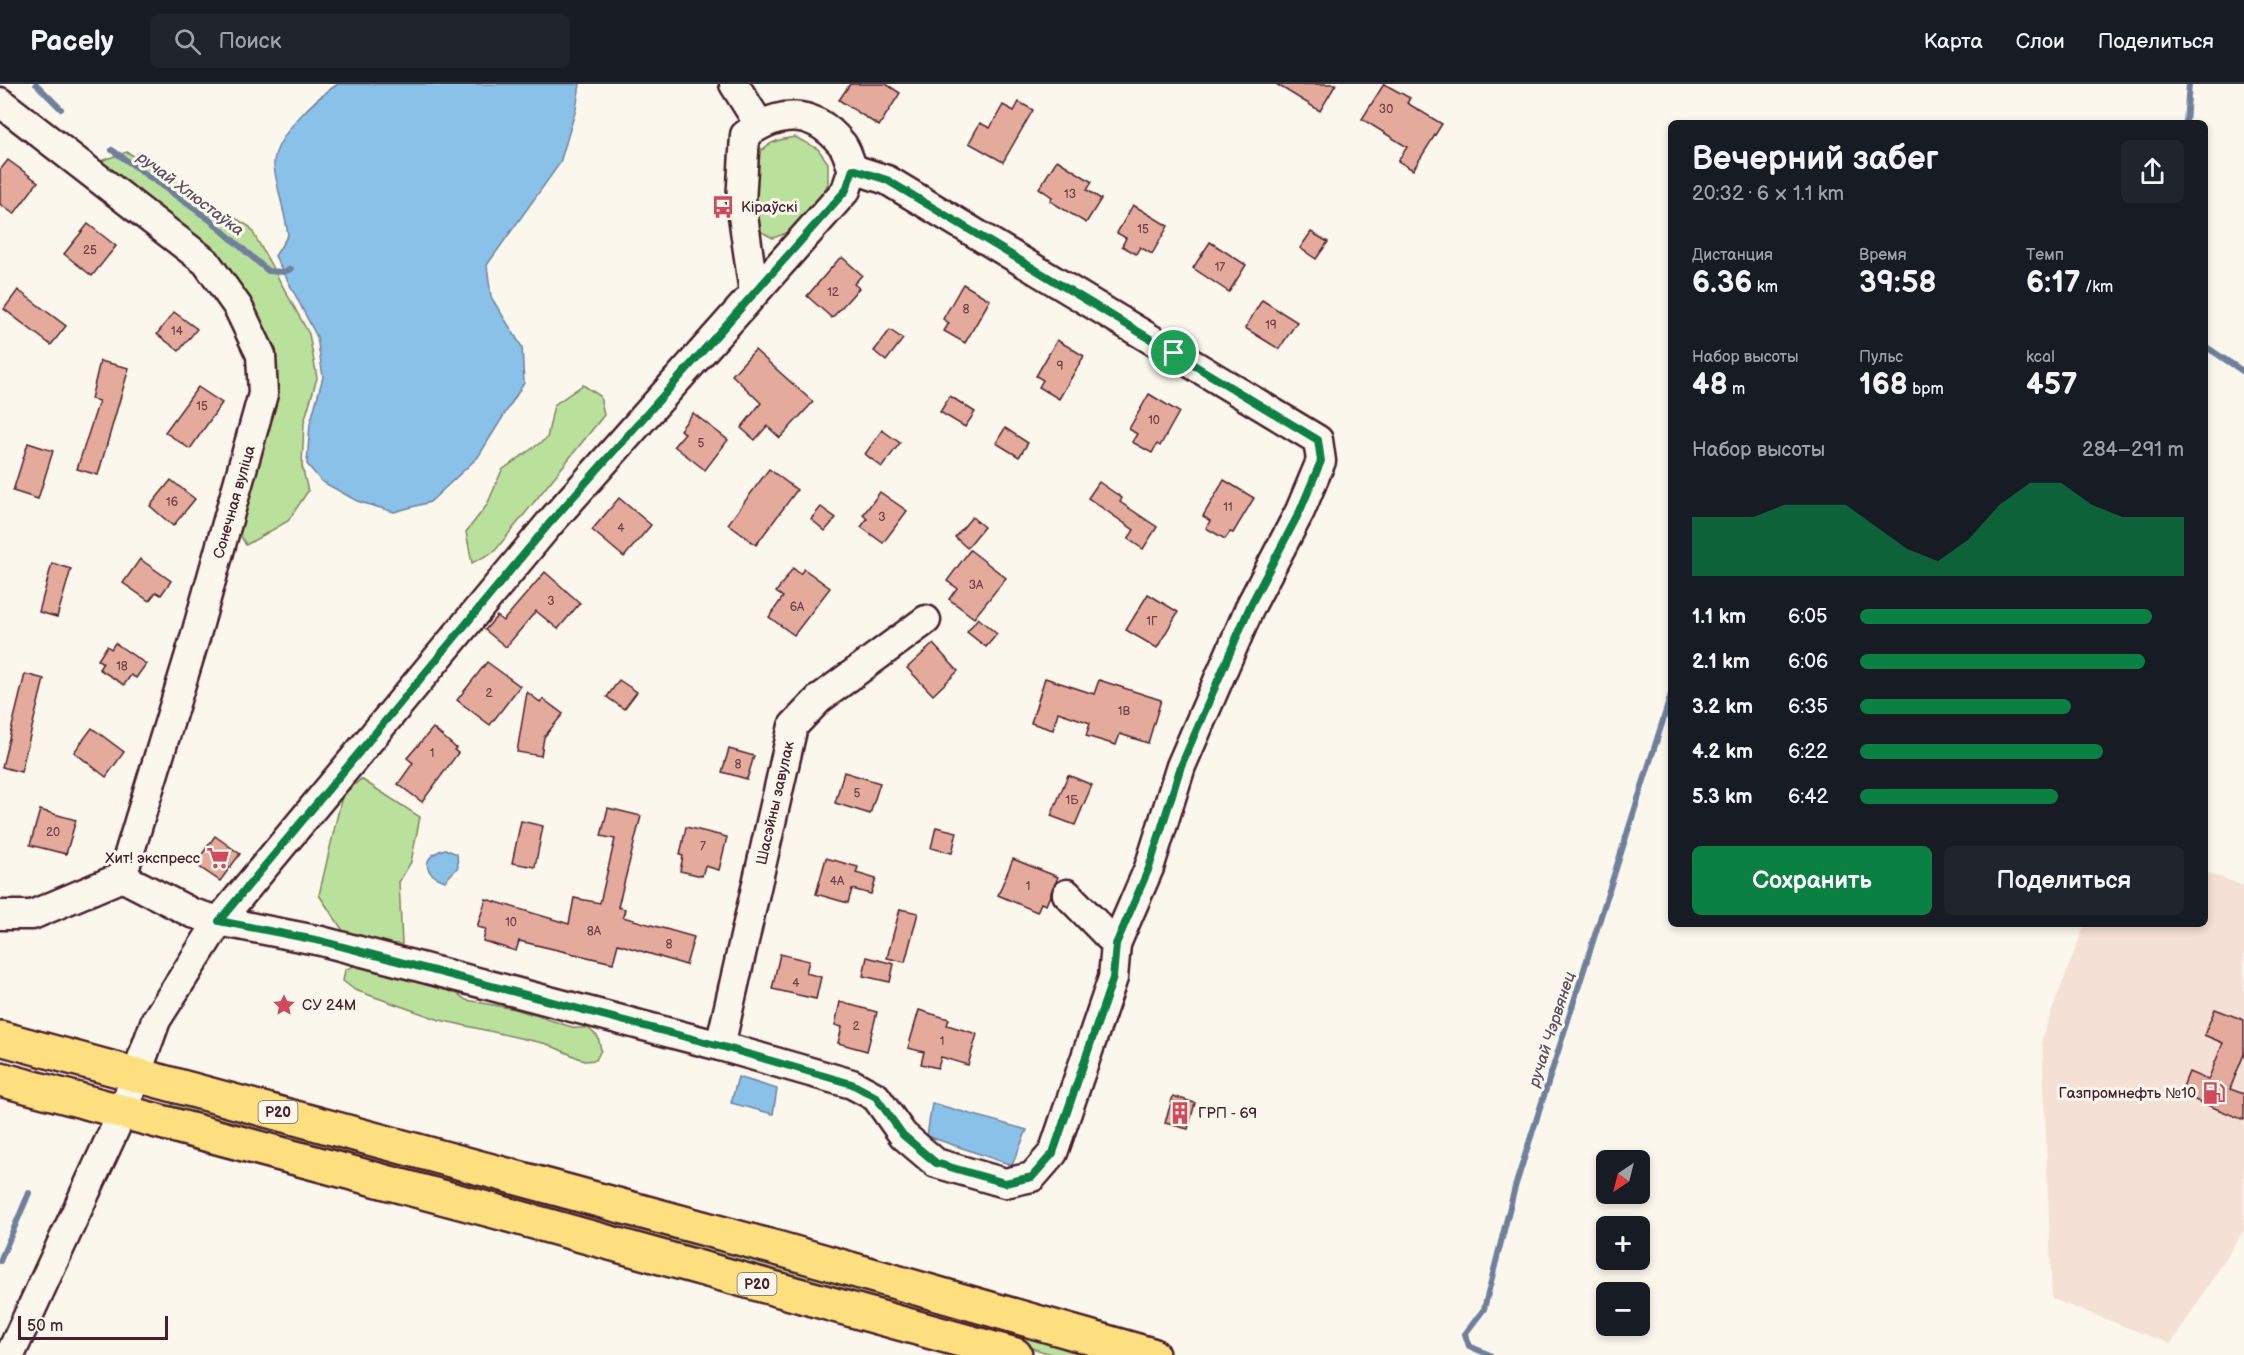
<!DOCTYPE html>
<html lang="ru">
<meta charset="utf-8">
<style>
:root{--surface:#171b24;--page:#20242c;--text:#f1f3f6;--muted:#9ea1a6;--line:#363941;--accent:#0b8043}
body{margin:0;font-family:"Balsamiq Sans",sans-serif;background:var(--page);color:var(--text);height:100vh;display:flex;flex-direction:column;font-size:22px;white-space:nowrap}
*{box-sizing:border-box;margin:0}
p{font-size:20px;color:var(--muted)}
.icon{flex:none;width:33px;height:33px;fill:none;stroke:currentColor;stroke-width:2;stroke-linecap:round;stroke-linejoin:round}
.map{position:relative;flex:1;overflow:hidden}
.side{position:absolute;left:1668px;top:36px;width:540px;height:807px;display:flex;flex-direction:column;background:var(--surface);border-radius:9px;box-shadow:0 3px 9px #0003}
.side>*{flex:none}
.needle{width:39px;rotate:215deg}
.tools{position:absolute;left:1596px;top:1066px;display:grid;gap:12px}
.tools a{display:grid;place-items:center;width:54px;height:54px;border-radius:9px;background:var(--surface);box-shadow:0 3px 9px #0003;font-size:30px}
.scale{position:absolute;left:18px;bottom:15px;width:150px;box-sizing:border-box;padding-left:6px;border:3px solid #4a1f2b;border-top:0;font-size:16px;line-height:21px;white-space:nowrap;color:#4a1f2b;-webkit-text-stroke:4px #fbf7ec;paint-order:stroke}
.pin{position:absolute;display:grid;place-items:center;width:51px;height:51px;color:#fff;margin:-26px;border:3px solid #fff;border-radius:50%;box-shadow:0 2px 6px #0007}
.round{display:grid;place-items:center;flex:none;width:63px;height:63px;border-radius:9px;background:var(--page)}
.headline{display:flex;align-items:center;justify-content:space-between;height:102px;padding:0 24px}
h1{font-size:33px;font-weight:600;line-height:45px}
.stats{display:grid;grid-template-columns:repeat(3,1fr);gap:9px;height:102px;padding:6px 24px}
.stats div{display:grid;align-content:center}
.stats b{font-size:30px;font-weight:600}
.stats small{font-size:16px;font-weight:400}
.stats p{font-size:16px}
.chart{height:168px;padding:12px 24px}
.chart p{display:flex;justify-content:space-between}
.chart svg{width:100%;height:108px;margin-top:6px;fill:var(--accent);opacity:.7}
.action{display:flex;gap:12px;margin-top:auto;padding:12px 24px}
.action a{flex:1;height:69px;border-radius:9px;background:var(--accent);color:#fff;font-size:24px;font-weight:600;line-height:69px;text-align:center}
.action a+a{background:var(--page);color:var(--text)}
ul{padding:0 24px;list-style:none;font-size:20px}
li{display:grid;grid-template-columns:96px 72px 1fr;align-items:center;height:45px}
li i{height:15px;border-radius:8px;background:var(--accent)}
header{display:flex;align-items:center;gap:36px;box-sizing:border-box;height:84px;padding:0 30px;background:var(--surface);border-bottom:2px solid var(--line)}
header strong{font-size:28px}
nav{display:flex;gap:33px;margin-inline-start:auto;font-size:21px}
.search{width:420px;height:54px;background:var(--page);display:flex;align-items:center;gap:15px;box-sizing:border-box;padding:0 21px;border-radius:9px;color:var(--muted);font-size:22px}
.map>svg:first-child{display:block}
.built{fill:#f4e0d4}
.green{fill:#bae19c;stroke:#828064;stroke-width:1.5}
.water{fill:#8ac1e8;stroke:#70809c;stroke-width:1.5}
.lines{fill:none;stroke-linecap:round;stroke-linejoin:round}
.stream{stroke:#70809c;stroke-width:6}
.building{fill:#e4ab9d;stroke:#4a1f2b;stroke-width:1.5}
.minor-casing{stroke:#4a1f2b;stroke-width:33}
.major-casing{stroke:#4a1f2b;stroke-width:38}
.minor{stroke:#fbf7ec;stroke-width:28}
.major{stroke:#fedf80;stroke-width:33}
.route-casing{stroke:#fff;stroke-width:12}
.route{stroke:#0b8043;stroke-width:8}
.labels{text-anchor:middle;stroke-width:6;stroke-linejoin:round;paint-order:stroke}
.number-label{font-size:12px;fill:#704248}
.shield{fill:#fbf7ec;stroke:#7f6065;stroke-width:1.5}
.shield-label{font-size:14px;font-weight:bold;fill:#4a1f2b}
.poi-label{font-size:15px;fill:#4a1f2b;stroke:#fbf7ec;text-anchor:start}
.street-label{font-size:15px;fill:#4a1f2b;stroke:#fbf7ec}
.water-label{font-size:16px;font-style:italic;fill:#5d5064;stroke:#fbf7ec}
</style>
<header>
<strong>Pacely</strong>
<div class="search"><svg class="icon" aria-label="search" viewBox="0 0 24 24"><circle cx="10" cy="10" r="6"/><path d="M15 15l6 6"/></svg>Поиск</div>
<nav><a>Карта</a><a>Слои</a><a>Поделиться</a></nav>
</header>
<div class="map">
<svg width="2244" height="1271" viewBox="0 0 2244 1271">
<rect width="100%" height="100%" fill="#fbf7ec"/>
<filter id="ink" filterUnits="userSpaceOnUse"><feTurbulence type="fractalNoise" baseFrequency=".0167" numOctaves="2"/><feDisplacementMap in="SourceGraphic" scale="12" xChannelSelector="R" yChannelSelector="G"/><feConvolveMatrix kernelMatrix="1 2 1 2 8 2 1 2 1" color-interpolation-filters="sRGB"/></filter>
<g filter="url(#ink)">
<path class="built" d="M 2205,788 L 2244,802 L 2244,1146 L 2171,1260 L 2052,1215 L 2042,953 L 2085,840 L 2205,840 Z"/>
<g class="green">
<path d="M 795,53 L 818,65 L 828,79 L 828,100 L 817,119 L 795,146 L 773,154 C 769,152 764,150 761,147 C 747,130 746,83 761,67 C 770,57 782,55 795,53 Z"/>
<path d="M 127,68 L 250,143 L 309,250 L 317,294 L 304,338 L 302,382 L 308,407 L 288,437 L 246,461 L 236,444 L 270,313 L 242,221 L 106,91 L 103,76 Z"/>
<path d="M 583,301 L 600,312 L 604,331 L 494,468 L 472,479 L 466,448 L 487,421 L 502,386 L 547,354 L 554,321 Z"/>
<path d="M 361,695 L 420,733 L 411,778 L 399,798 L 402,860 L 352,860 L 319,811 L 342,712 Z"/>
<path d="M 371,881 L 437,895 L 466,916 L 515,925 L 575,944 L 588,944 L 598,953 L 601,966 L 596,976 L 585,977 L 547,960 L 440,936 L 355,906 L 343,897 L 345,886 L 353,882 Z"/>
<path d="M 175,1012 L 1121,1271 L 1055,1271 L 865,1215 L 170,1027 Z"/>
</g>
<g class="water">
<path d="M 338,0 L 580,0 L 576,25 L 560,79 L 487,181 L 491,213 L 522,263 L 524,299 L 478,373 L 430,418 L 394,428 L 357,417 L 321,397 L 307,380 L 310,340 L 323,293 L 317,253 L 275,172 L 288,151 C 285,128 277,105 274,82 C 272,54 317,13 338,0 Z"/>
<path d="M 445,765 L 457,770 L 458,783 L 445,797 C 422,789 421,773 445,765 Z"/>
<path d="M 738,993 L 777,1005 L 773,1030 L 731,1019 Z"/>
<path d="M 932,1019 L 1027,1046 L 1012,1081 L 927,1052 Z"/>
</g>
<g class="lines">
<g class="stream">
<path d="M 36,0 L 61,25"/>
<path d="M 2186,39 L 2189,0"/>
<path d="M 112,66 L 210,136 L 268,187 L 284,188 L 291,185"/>
<path d="M 2205,262 L 2244,288"/>
<path d="M 0,1177 L 29,1109"/>
<path d="M 1490,1271 L 1469,1262 L 1465,1250 L 1484,1225 L 1515,1103 L 1671,611"/>
</g>
</g>
<g class="building">
<path d="M 850,0 L 886,0 L 900,9 L 879,42 L 839,16 Z"/>
<path d="M 1276,0 L 1336,0 L 1320,27 Z"/>
<path d="M 1384,0 L 1410,14 L 1407,19 L 1442,40 L 1413,86 L 1398,77 L 1407,63 L 1362,35 Z"/>
<path d="M 1019,18 L 1033,26 L 1003,78 L 969,59 L 980,39 L 990,44 L 1003,21 L 1014,27 Z"/>
<path d="M 8,76 L 38,98 L 14,130 L 0,120 L 0,86 Z"/>
<path d="M 1057,76 L 1092,98 L 1087,106 L 1101,115 L 1086,139 L 1050,117 L 1052,113 L 1039,104 Z"/>
<path d="M 1133,121 L 1168,142 L 1152,170 L 1140,163 L 1136,170 L 1122,162 L 1126,154 L 1117,149 Z"/>
<path d="M 88,140 L 116,162 L 92,192 L 64,170 Z"/>
<path d="M 1311,148 L 1328,158 L 1316,175 L 1300,164 Z"/>
<path d="M 1210,158 L 1246,181 L 1229,208 L 1193,184 Z"/>
<path d="M 843,174 L 862,191 L 854,200 L 859,204 L 832,234 L 807,212 L 839,175 Z"/>
<path d="M 963,200 L 990,216 L 965,259 L 944,247 L 949,239 L 943,235 Z"/>
<path d="M 18,206 L 66,242 L 51,261 L 4,225 Z"/>
<path d="M 1262,216 L 1297,238 L 1279,265 L 1245,244 Z"/>
<path d="M 174,228 L 197,245 L 179,267 L 157,250 Z"/>
<path d="M 890,246 L 903,255 L 886,277 L 874,267 Z"/>
<path d="M 1057,256 L 1084,272 L 1059,315 L 1039,303 L 1043,296 L 1036,292 Z"/>
<path d="M 755,266 L 813,318 L 780,354 L 767,342 L 755,356 L 741,344 L 761,319 L 732,291 Z"/>
<path d="M 100,277 L 129,284 L 98,391 L 77,385 L 99,317 L 91,315 Z"/>
<path d="M 198,303 L 222,319 L 190,365 L 165,348 Z"/>
<path d="M 1149,310 L 1179,328 L 1160,362 L 1157,360 L 1152,369 L 1132,358 L 1137,350 L 1129,345 Z"/>
<path d="M 950,312 L 975,328 L 965,343 L 940,328 Z"/>
<path d="M 693,329 L 728,356 L 705,386 L 674,362 L 685,349 L 680,346 Z"/>
<path d="M 1005,344 L 1028,359 L 1019,373 L 996,359 Z"/>
<path d="M 882,346 L 900,359 L 882,383 L 865,370 Z"/>
<path d="M 28,359 L 53,367 L 38,415 L 13,407 Z"/>
<path d="M 769,385 L 797,406 L 756,461 L 728,440 Z"/>
<path d="M 171,396 L 195,415 L 173,442 L 150,422 Z"/>
<path d="M 1224,396 L 1254,414 L 1233,449 L 1230,448 L 1225,455 L 1206,444 L 1210,437 L 1203,432 Z"/>
<path d="M 1099,398 L 1122,414 L 1120,418 L 1157,443 L 1143,465 L 1128,455 L 1134,446 L 1088,414 Z"/>
<path d="M 880,408 L 907,427 L 883,459 L 861,443 L 867,435 L 863,431 Z"/>
<path d="M 619,414 L 651,441 L 624,473 L 592,446 Z"/>
<path d="M 821,423 L 836,434 L 825,447 L 811,435 Z"/>
<path d="M 972,433 L 984,443 L 967,464 L 955,453 Z"/>
<path d="M 970,466 L 1006,494 L 974,534 L 949,515 L 957,504 L 947,497 Z"/>
<path d="M 140,475 L 171,497 L 161,511 L 156,508 L 149,517 L 123,499 Z"/>
<path d="M 52,479 L 71,485 L 57,533 L 39,528 Z"/>
<path d="M 793,484 L 800,490 L 804,485 L 830,504 L 794,551 L 769,533 L 783,513 L 776,508 Z"/>
<path d="M 545,488 L 580,519 L 558,545 L 536,527 L 506,563 L 485,546 L 497,532 L 503,537 Z"/>
<path d="M 1148,510 L 1178,528 L 1157,564 L 1126,546 Z"/>
<path d="M 978,534 L 997,550 L 986,563 L 967,548 Z"/>
<path d="M 115,559 L 146,580 L 136,594 L 131,591 L 124,601 L 99,585 L 103,579 L 98,576 L 107,562 L 111,565 Z"/>
<path d="M 933,560 L 958,587 L 933,611 L 907,584 Z"/>
<path d="M 487,578 L 520,602 L 490,641 L 457,616 Z"/>
<path d="M 25,590 L 44,595 L 21,688 L 2,683 Z"/>
<path d="M 1045,594 L 1094,610 L 1099,596 L 1161,616 L 1148,659 L 1120,650 L 1116,661 L 1086,652 L 1090,639 L 1058,628 L 1053,646 L 1031,639 Z"/>
<path d="M 619,596 L 637,608 L 624,625 L 607,613 Z"/>
<path d="M 527,608 L 540,618 L 543,615 L 563,630 L 544,653 L 541,672 L 517,668 Z"/>
<path d="M 92,644 L 124,668 L 106,693 L 74,668 Z"/>
<path d="M 433,644 L 456,664 L 454,666 L 458,669 L 422,718 L 398,700 L 413,679 L 407,674 Z"/>
<path d="M 729,665 L 754,672 L 747,695 L 722,688 Z"/>
<path d="M 844,688 L 880,699 L 870,730 L 835,719 Z"/>
<path d="M 1068,691 L 1092,701 L 1075,741 L 1051,732 Z"/>
<path d="M 608,724 L 641,732 L 618,823 L 625,825 L 623,833 L 694,853 L 686,881 L 618,860 L 613,879 L 519,857 L 516,867 L 483,857 L 486,845 L 477,843 L 486,815 L 569,840 L 574,814 L 600,819 L 615,755 L 601,752 Z"/>
<path d="M 40,726 L 76,736 L 66,770 L 30,761 Z"/>
<path d="M 521,737 L 543,742 L 535,783 L 512,779 Z"/>
<path d="M 686,743 L 727,753 L 719,786 L 705,782 L 702,792 L 680,787 L 683,772 L 680,771 Z"/>
<path d="M 936,743 L 957,748 L 952,769 L 931,764 Z"/>
<path d="M 215,752 L 240,770 L 220,797 L 195,780 Z"/>
<path d="M 826,774 L 858,783 L 856,789 L 876,795 L 871,810 L 852,805 L 848,819 L 816,810 Z"/>
<path d="M 1013,775 L 1058,793 L 1046,821 L 1041,819 L 1037,828 L 998,811 Z"/>
<path d="M 900,825 L 918,829 L 905,878 L 887,874 Z"/>
<path d="M 780,870 L 809,877 L 806,889 L 821,893 L 816,915 L 772,905 Z"/>
<path d="M 867,873 L 894,880 L 890,898 L 863,892 Z"/>
<path d="M 840,918 L 877,928 L 867,967 L 838,959 L 842,943 L 835,941 Z"/>
<path d="M 2215,925 L 2244,936 L 2244,970 L 2230,1005 L 2244,1010 L 2244,1036 L 2180,1010 L 2189,988 L 2208,996 L 2223,959 L 2204,951 Z"/>
<path d="M 919,926 L 949,935 L 947,941 L 977,950 L 968,981 L 941,973 L 938,984 L 921,980 L 924,968 L 908,964 Z"/>
<path d="M 1173,1012 L 1195,1019 L 1188,1045 L 1165,1039 Z"/>
</g>
<g class="lines">
<g class="minor-casing">
<g id="minor">
<path d="M 734,0 L 759,40"/>
<path d="M 0,18 L 206,178 L 238,223 L 261,271 L 263,310 L 195,554 L 122,793 L 32,831 L 0,831"/>
<path d="M 853,85 L 887,96 L 1318,356 L 1321,377 L 1300,427 L 1251,521 L 1181,682 L 1149,784 L 1116,860"/>
<path d="M 122,793 L 192,829 L 219,837 L 321,857 L 720,962 L 852,1000 L 876,1013 L 903,1051 L 936,1079 L 1005,1099 L 1032,1093 L 1053,1069 L 1113,894 L 1116,860 L 1067,810"/>
<path d="M 720,962 L 793,642 L 819,615 L 926,536"/>
<path d="M 10,1271 L 123,1027 L 156,936 L 219,837 L 549,440 L 846,106 L 853,85 C 849,77 847,65 841,59 C 812,24 779,26 745,51 L 741,118 L 754,209"/>
</g>
</g>
<g class="major-casing">
<g id="major">
<path d="M 0,954 L 780,1165 L 1152,1271"/>
<path d="M 0,995 L 498,1128 L 1015,1271"/>
</g>
</g>
<use href="#minor" class="minor"/>
<use href="#major" class="major"/>
</g>
</g>
<g class="lines" filter="url(#ink)">
<g class="route-casing">
<path id="route" d="M 853,85 L 887,96 L 1318,356 L 1321,377 L 1300,427 L 1251,520 L 1181,682 L 1149,784 L 1116,860 L 1113,894 L 1053,1069 L 1032,1093 L 1005,1099 L 936,1079 L 903,1051 L 876,1013 L 852,1000 L 720,962 L 321,857 L 219,837 L 549,440 L 846,106 Z"/>
</g>
<use href="#route" class="route"/>
</g>
<defs>
<g id="bus-bare" transform="scale(1.8)"><path d="M-5-6H5V4H4V6H2V4H-2V6H-4V4H-5ZM-3.5-4V0h7V-4ZM-3.5 1.2v1.5H-2V1.2ZM2 1.2v1.5H3.5V1.2Z" fill="#d1495b" stroke="#fbf7ec" stroke-width="2.5" paint-order="stroke"/></g>
<g id="supermarket-bare" transform="scale(1.8)"><path d="M-6-5.5h2.5l.6 2H6L4.5 2H-2.5L-4.4-4H-6ZM-1.5 3.2a1.3 1.3 0 1 0 .1 0ZM3 3.2a1.3 1.3 0 1 0 .1 0Z" fill="#d1495b" stroke="#fbf7ec" stroke-width="2.5" paint-order="stroke"/></g>
<g id="sight-bare" transform="scale(1.8)"><path d="M0-6L1.8-2.2L6-1.7L2.9 1.2L3.7 5.4L0 3.3L-3.7 5.4L-2.9 1.2L-6-1.7L-1.8-2.2Z" fill="#d1495b" stroke="#fbf7ec" stroke-width="2.5" paint-order="stroke"/></g>
<g id="fuel-bare" transform="scale(1.8)"><path d="M-5.5-6h7V0h2V4h1.3V-2.5L3-4.5l.8-.8L6-3V5H2.5V1h-1V6h-7ZM-4.2-4.7v3.2H.2V-4.7Z" fill="#d1495b" stroke="#fbf7ec" stroke-width="2.5" paint-order="stroke"/></g>
<g id="building-bare" transform="scale(1.8)"><path d="M-4-6H4V6H1V3H-1V6H-4ZM-2.5-4.3h1.7v1.8h-1.7ZM.8-4.3h1.7v1.8H.8ZM-2.5-1h1.7V.8h-1.7ZM.8-1h1.7V.8H.8Z" fill="#d1495b" stroke="#fbf7ec" stroke-width="2.5" paint-order="stroke"/></g>
</defs>
<g fill-rule="evenodd">
<use href="#bus-bare" x="723" y="123"/>
<use href="#supermarket-bare" x="218" y="774"/>
<use href="#sight-bare" x="284" y="921"/>
<use href="#fuel-bare" x="2214" y="1009"/>
<use href="#building-bare" x="1180" y="1029"/>
</g>
<g class="labels">
<g class="number-label">
<text x="1386" y="29">30</text>
<text x="1070" y="114">13</text>
<text x="1143" y="149">15</text>
<text x="90" y="170">25</text>
<text x="1220" y="187">17</text>
<text x="833" y="212">12</text>
<text x="966" y="229">8</text>
<text x="1271" y="245">19</text>
<text x="177" y="251">14</text>
<text x="1060" y="286">9</text>
<text x="202" y="326">15</text>
<text x="1154" y="340">10</text>
<text x="701" y="363">5</text>
<text x="172" y="422">16</text>
<text x="1228" y="427">11</text>
<text x="882" y="437">3</text>
<text x="621" y="448">4</text>
<text x="976" y="505">3А</text>
<text x="551" y="521">3</text>
<text x="797" y="527">6А</text>
<text x="1152" y="541">1Г</text>
<text x="122" y="586">18</text>
<text x="489" y="613">2</text>
<text x="1124" y="631">1В</text>
<text x="432" y="673">1</text>
<text x="738" y="684">8</text>
<text x="857" y="713">5</text>
<text x="1072" y="720">1Б</text>
<text x="53" y="752">20</text>
<text x="703" y="766">7</text>
<text x="837" y="801">4А</text>
<text x="1028" y="806">1</text>
<text x="511" y="842">10</text>
<text x="594" y="851">8А</text>
<text x="669" y="864">8</text>
<text x="796" y="903">4</text>
<text x="856" y="946">2</text>
<text x="942" y="961">1</text>
</g>
<g class="shield">
<rect x="258.5" y="1017" width="39" height="22" rx="4.5"/>
<rect x="737.5" y="1189" width="39" height="22" rx="4.5"/>
</g>
<g class="shield-label">
<text x="278" y="1033">Р20</text>
<text x="757" y="1205">Р20</text>
</g>
<g class="poi-label">
<text x="741" y="128">Кіраўскі</text>
<text x="200" y="779" text-anchor="end">Хит! экспресс</text>
<text x="302" y="926">СУ 24М</text>
<text x="2196" y="1014" text-anchor="end">Газпромнефть №10</text>
<text x="1198" y="1034">ГРП - 69</text>
</g>
<g class="street-label">
<text transform="translate(234 418) rotate(-74)" y="5">Сонечная вуліца</text>
<text transform="translate(775 719) rotate(-77)" y="5">Шасэйны завулак</text>
</g>
<g class="water-label">
<text transform="translate(191 109) rotate(37)" y="6">ручай Хлюстаўка</text>
<text transform="translate(1551 945) rotate(-72)" y="6">ручай Чэрвянец</text>
</g>
</g>
</svg>
<div class="tools">
<a><svg class="needle" viewBox="-14 -14 28 28"><path d="M0-13l5 13h-10z" fill="#e53935"/><path d="M0 13l5-13h-10z" fill="#9ea1a6"/></svg></a>
<a>+</a>
<a>−</a>
</div>
<div class="scale">50 m</div>
<div class="pin" style="left:1174px;top:269px;background:#1e9e55"><svg class="icon" aria-label="arrive" viewBox="0 0 24 24"><path d="M6 21V4h12l-3 4 3 4H6"/></svg></div>
<section class="side">
<div class="headline"><div><h1>Вечерний забег</h1><p>20:32 · 6 × 1.1 km</p></div><a class="round"><svg class="icon" aria-label="share" viewBox="0 0 24 24"><path d="M12 15V3M7 8l5-5 5 5M5 13v7h14v-7"/></svg></a></div>
<div class="stats">
<div><p>Дистанция</p><b>6.36<small> km</small></b></div>
<div><p>Время</p><b>39:58</b></div>
<div><p>Темп</p><b>6:17<small> /km</small></b></div>
</div>
<div class="stats">
<div><p>Набор высоты</p><b>48<small> m</small></b></div>
<div><p>Пульс</p><b>168<small> bpm</small></b></div>
<div><p>kcal</p><b>457</b></div>
</div>
<div class="chart"><p><span>Набор высоты</span>284–291 m</p>
<svg viewBox="0 0 160 44" preserveAspectRatio="none"><path d="M0 44V20L10 20L20 20L30 15L40 15L50 15L60 24L70 33L80 38L90 29L100 15L110 6L120 6L130 15L140 20L150 20L160 20V44z"/></svg>
</div>
<ul>
<li><b>1.1 km</b>6:05<i style="width:90%"></i></li>
<li><b>2.1 km</b>6:06<i style="width:88%"></i></li>
<li><b>3.2 km</b>6:35<i style="width:65%"></i></li>
<li><b>4.2 km</b>6:22<i style="width:75%"></i></li>
<li><b>5.3 km</b>6:42<i style="width:61%"></i></li>
</ul>
<div class="action"><a>Сохранить</a><a>Поделиться</a></div>
</section>
</div>
